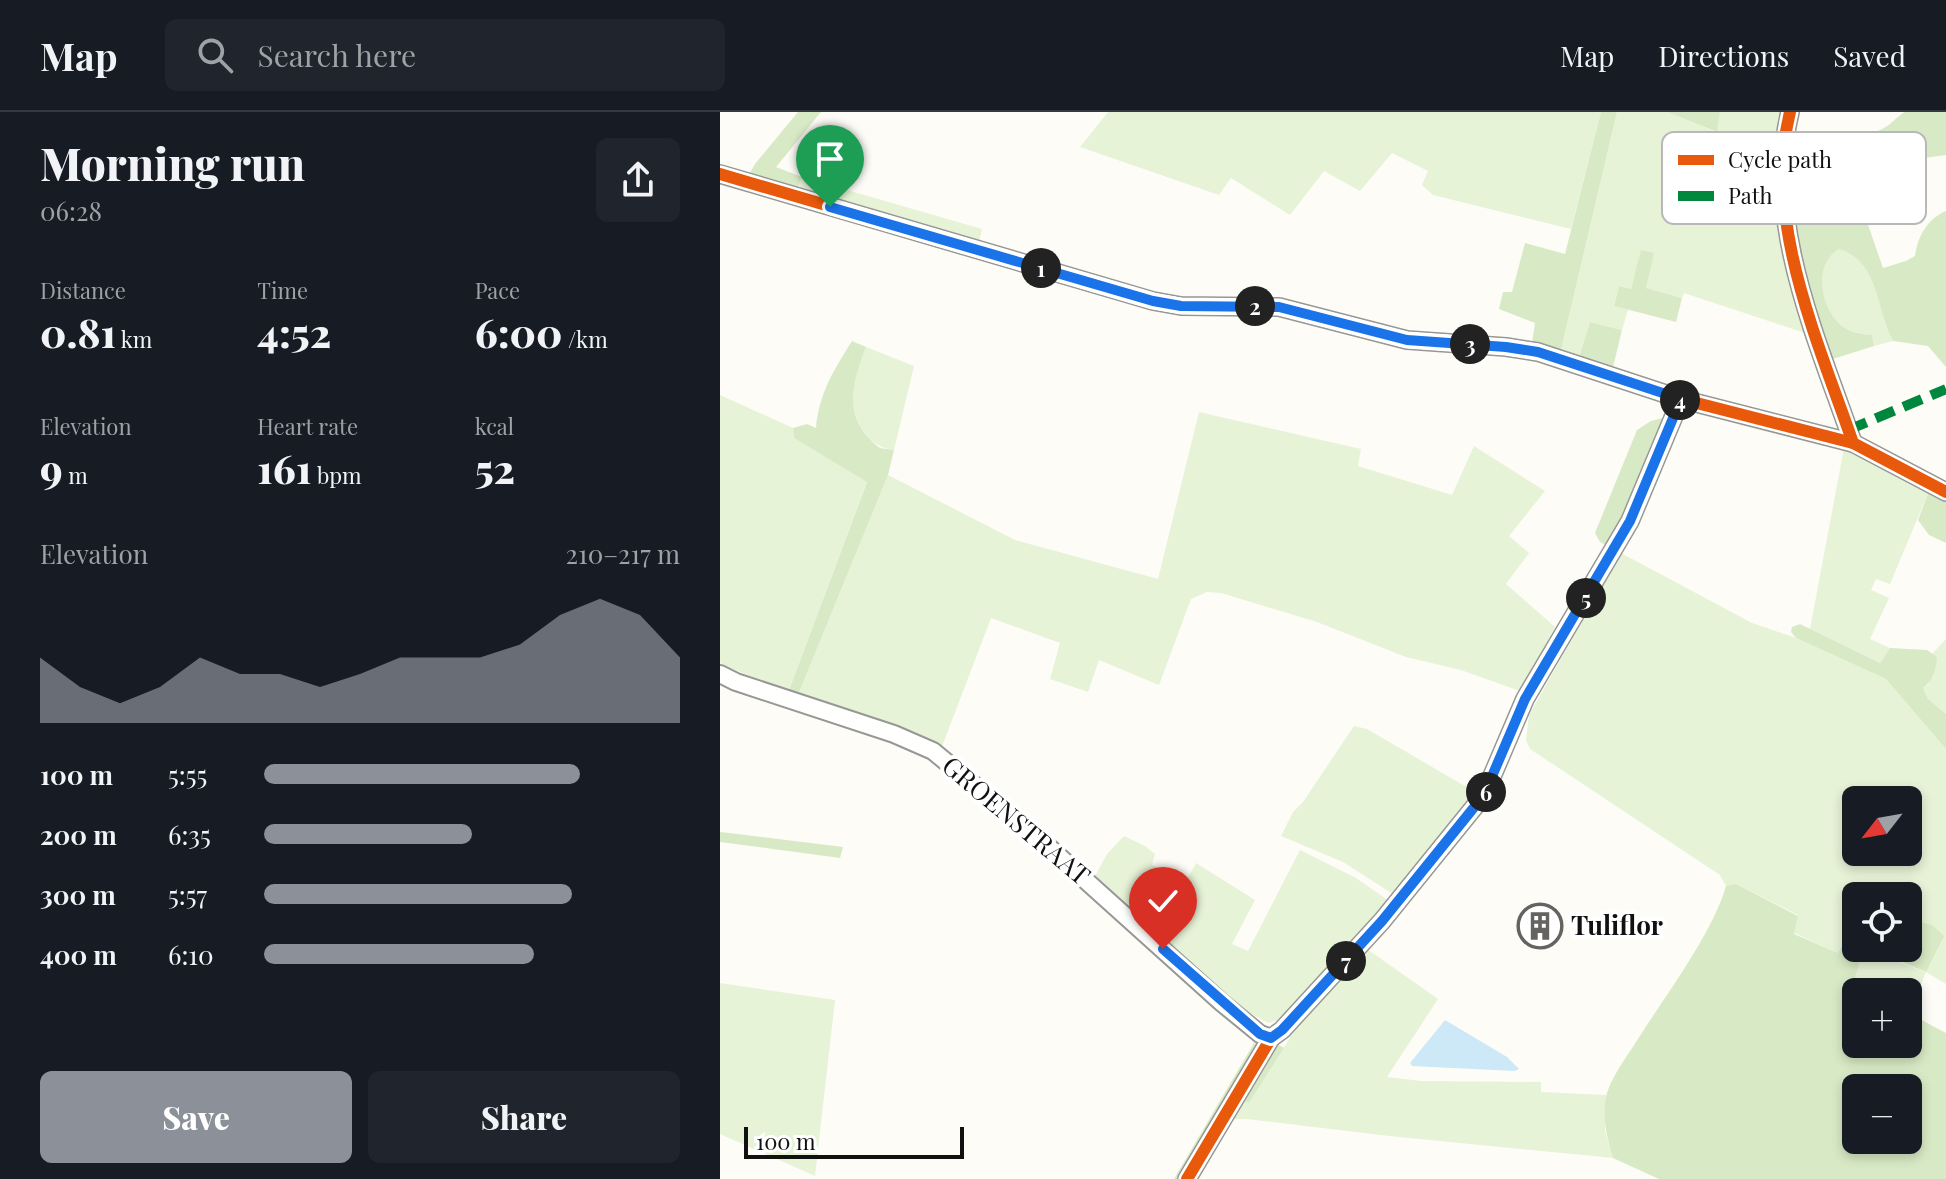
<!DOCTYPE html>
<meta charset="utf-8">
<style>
:root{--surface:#171b24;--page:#20242c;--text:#f1f3f6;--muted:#9ea1a6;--line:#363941;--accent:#8c9099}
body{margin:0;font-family:"Playfair Display",serif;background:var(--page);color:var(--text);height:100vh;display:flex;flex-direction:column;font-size:30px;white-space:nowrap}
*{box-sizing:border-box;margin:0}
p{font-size:26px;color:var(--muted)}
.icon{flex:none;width:44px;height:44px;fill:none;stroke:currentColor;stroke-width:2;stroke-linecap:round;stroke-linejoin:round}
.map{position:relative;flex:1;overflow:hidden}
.panel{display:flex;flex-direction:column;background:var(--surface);width:720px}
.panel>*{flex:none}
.needle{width:52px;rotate:239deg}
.controls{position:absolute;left:1122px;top:674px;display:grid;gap:16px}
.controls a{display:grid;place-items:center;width:80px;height:80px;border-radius:12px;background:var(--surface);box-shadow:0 4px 12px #0003;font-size:40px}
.scale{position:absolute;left:24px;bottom:20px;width:220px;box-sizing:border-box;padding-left:8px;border:4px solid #111;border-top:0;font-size:22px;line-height:28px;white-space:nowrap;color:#111;-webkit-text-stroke:6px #fff;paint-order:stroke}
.pin{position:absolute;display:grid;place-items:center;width:68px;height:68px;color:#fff;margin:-82px -34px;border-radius:50% 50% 50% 0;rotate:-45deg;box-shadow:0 0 8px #0007}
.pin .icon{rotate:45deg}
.km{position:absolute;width:40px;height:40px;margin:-20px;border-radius:50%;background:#222;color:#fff;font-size:22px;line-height:40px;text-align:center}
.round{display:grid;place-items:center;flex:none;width:84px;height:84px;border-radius:12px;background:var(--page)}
.head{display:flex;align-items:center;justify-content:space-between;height:136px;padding:0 40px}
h1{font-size:44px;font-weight:800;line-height:60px}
.stats{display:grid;grid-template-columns:repeat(3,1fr);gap:12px;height:136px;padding:8px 40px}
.stats div{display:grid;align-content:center}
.stats b{font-size:40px;font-weight:800}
.stats small{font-size:22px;font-weight:400}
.stats p{font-size:22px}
.chart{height:224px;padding:16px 40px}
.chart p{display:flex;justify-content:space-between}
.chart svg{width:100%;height:144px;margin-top:8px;fill:var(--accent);opacity:.7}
.action{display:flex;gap:16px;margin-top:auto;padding:16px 40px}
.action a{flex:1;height:92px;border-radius:12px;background:var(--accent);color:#fff;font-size:32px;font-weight:800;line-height:92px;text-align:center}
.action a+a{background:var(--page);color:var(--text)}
ul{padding:0 40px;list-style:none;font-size:26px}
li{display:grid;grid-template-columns:128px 96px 1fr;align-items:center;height:60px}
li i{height:20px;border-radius:10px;background:var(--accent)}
header{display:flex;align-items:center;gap:48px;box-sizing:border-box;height:112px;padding:0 40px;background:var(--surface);border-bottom:2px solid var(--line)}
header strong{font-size:38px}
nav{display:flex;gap:44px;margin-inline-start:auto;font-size:28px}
.search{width:560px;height:72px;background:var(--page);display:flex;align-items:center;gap:20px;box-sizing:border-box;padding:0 28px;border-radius:12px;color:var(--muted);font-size:30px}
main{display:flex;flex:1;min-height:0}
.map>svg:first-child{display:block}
.green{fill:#e7f3d7;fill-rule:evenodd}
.forest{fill:#d8eac5;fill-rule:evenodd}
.water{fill:#cde8f7}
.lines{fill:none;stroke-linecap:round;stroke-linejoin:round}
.minor-casing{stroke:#979795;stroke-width:20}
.minor{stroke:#fffffe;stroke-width:16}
.quiet{stroke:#00873e;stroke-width:10;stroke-dasharray:20 10;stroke-linecap:butt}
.cycleway-casing{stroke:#fff;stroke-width:17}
.cycleway{stroke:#e8590c;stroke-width:12}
.route-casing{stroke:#fff;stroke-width:16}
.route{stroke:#1a73e8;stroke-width:10}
.labels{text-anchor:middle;stroke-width:8;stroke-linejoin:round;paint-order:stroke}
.street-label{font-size:26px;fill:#111;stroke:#fff}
.poi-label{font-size:26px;font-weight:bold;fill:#111;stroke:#fff;text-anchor:start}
.key{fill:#fff;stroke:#b8b8b8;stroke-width:2}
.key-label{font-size:22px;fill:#111}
</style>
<header>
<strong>Map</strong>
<div class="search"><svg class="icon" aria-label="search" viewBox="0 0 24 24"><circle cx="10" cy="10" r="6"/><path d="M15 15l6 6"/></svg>Search here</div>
<nav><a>Map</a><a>Directions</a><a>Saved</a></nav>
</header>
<main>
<section class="panel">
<div class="head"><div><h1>Morning run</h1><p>06:28</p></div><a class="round"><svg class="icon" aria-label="share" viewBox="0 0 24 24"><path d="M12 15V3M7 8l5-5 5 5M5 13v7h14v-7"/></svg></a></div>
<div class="stats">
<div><p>Distance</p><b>0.81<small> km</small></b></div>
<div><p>Time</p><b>4:52</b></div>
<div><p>Pace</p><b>6:00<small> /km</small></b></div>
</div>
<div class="stats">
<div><p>Elevation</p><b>9<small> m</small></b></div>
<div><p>Heart rate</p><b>161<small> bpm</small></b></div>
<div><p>kcal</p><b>52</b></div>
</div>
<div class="chart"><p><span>Elevation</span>210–217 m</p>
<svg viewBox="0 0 160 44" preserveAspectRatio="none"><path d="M0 44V24L10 33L20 38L30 33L40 24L50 29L60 29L70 33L80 29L90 24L100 24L110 24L120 20L130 11L140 6L150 11L160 24V44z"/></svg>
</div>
<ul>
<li><b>100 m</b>5:55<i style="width:76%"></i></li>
<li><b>200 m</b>6:35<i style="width:50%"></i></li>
<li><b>300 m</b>5:57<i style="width:74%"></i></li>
<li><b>400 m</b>6:10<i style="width:65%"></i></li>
</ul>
<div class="action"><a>Save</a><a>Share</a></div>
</section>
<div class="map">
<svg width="1226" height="1067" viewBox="0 0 1226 1067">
<rect width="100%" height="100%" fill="#fdfcf7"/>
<g class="green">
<path d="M 388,0 L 881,0 L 851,117 L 713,83 L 702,73 L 708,59 L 672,41 L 640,79 L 604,59 L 570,103 L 511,66 L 499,83 L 360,35 Z"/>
<path d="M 897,0 L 947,0 L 996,20 L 1000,0 L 1062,0 L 1056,41 L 1088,222 L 964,181 L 962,186 L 925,176 L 922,138 L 911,177 L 899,174 L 894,193 L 908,198 L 902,218 L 870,210 L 859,245 L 841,238 Z"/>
<path d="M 82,65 L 262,117 L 259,130 L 77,77 Z"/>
<path d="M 1119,137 C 1160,150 1156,199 1173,229 L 1154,234 L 1152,223 C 1141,222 1131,221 1122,214 C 1101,197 1092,153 1119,137 Z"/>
<path d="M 146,235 L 194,254 L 174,338 C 143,335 129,300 133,271 C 135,259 142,246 146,235 Z"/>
<path d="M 0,283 L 73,316 L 74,326 L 147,369 L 68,581 L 0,551 Z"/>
<path d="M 479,300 L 641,337 L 638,354 L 732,383 L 754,334 L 825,379 L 789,424 L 809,441 L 786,472 L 835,515 L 800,579 L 741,558 L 686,545 L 597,510 L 501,481 L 487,480 L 471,487 L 439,573 L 379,548 L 368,580 L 330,567 L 340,531 L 271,506 L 221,637 L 182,616 L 78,583 L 168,363 L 295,428 L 438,467 Z"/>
<path d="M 1124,336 L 1209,379 L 1170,472 L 1156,467 L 1151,478 L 1169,486 L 1150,527 L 1170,536 L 1160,551 L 1090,517 Z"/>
<path d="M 901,441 L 1032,511 L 1076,526 L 1166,567 L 1226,637 L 1226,872 L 1206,860 L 1189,902 L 1188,880 L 1148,880 L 1132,872 L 1144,836 L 1205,860 L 1212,813 L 1188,806 L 1188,784 L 1136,784 L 1136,809 L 1118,841 L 1074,821 L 1078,803 L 1016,772 L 1006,774 L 1000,763 L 810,637 L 806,628 L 809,603 ZM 1136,688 L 1188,688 L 1188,740 L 1136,740 Z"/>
<path d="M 1226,527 L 1226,602 L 1208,587 L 1203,576 L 1208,573 L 1217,545 L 1212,542 Z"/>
<path d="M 634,614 L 647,617 L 743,673 L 752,675 L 757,671 L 758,678 L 676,784 L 623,750 L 561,724 L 573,700 L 583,690 Z"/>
<path d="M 404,724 L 425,734 L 435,742 L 432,753 L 465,771 L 476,751 L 535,788 L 512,832 L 528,839 L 580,738 L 636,766 L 669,789 L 559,908 L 548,911 C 482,877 428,816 374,766 L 387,742 Z"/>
<path d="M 647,837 L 718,887 L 667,965 L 701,969 L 821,970 L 821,980 L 886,983 L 885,1019 L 893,1046 L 669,1024 L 527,1007 L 515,1007 L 506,1012 L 520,987 L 529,991 L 570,926 L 566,922 Z"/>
<path d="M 0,871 L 115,888 L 95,1064 L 0,1022 Z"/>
</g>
<g class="forest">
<path d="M 78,0 L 101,0 L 56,55 L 82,65 L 77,77 L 28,64 L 35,52 Z"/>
<path d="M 881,0 L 897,0 L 841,238 L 812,231 L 815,211 L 779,197 L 783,180 L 792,180 L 805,131 L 845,142 Z"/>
<path d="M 947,0 L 1000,0 L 997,20 Z"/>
<path d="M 1185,0 L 1226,0 L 1226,43 L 1130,56 L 1119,65 L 1112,92 L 1075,97 L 1072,64 L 1138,38 L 1139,29 C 1147,23 1155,21 1164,16 C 1172,12 1177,4 1185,0 Z"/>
<path d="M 1226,99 L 1226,255 L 1208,234 L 1173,229 C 1156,199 1160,150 1119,137 C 1092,153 1101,197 1122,214 C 1131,221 1141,222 1152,223 L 1154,234 L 1113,247 C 1093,201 1079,155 1076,104 L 1146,107 L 1163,156 L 1186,149 L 1195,144 C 1198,124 1207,107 1226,99 Z"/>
<path d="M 921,138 L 934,141 L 926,176 L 962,186 L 956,210 L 894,194 L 899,174 L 911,177 Z"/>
<path d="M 870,210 L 902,218 L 893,255 L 859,245 Z"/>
<path d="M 132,229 L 146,235 C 131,273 122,307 160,336 L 174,338 L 168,363 L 78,583 L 68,581 L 147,370 L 74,326 L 73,316 L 87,312 L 96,316 C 99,281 114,258 132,229 Z"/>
<path d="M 943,306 L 942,314 L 890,435 L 880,430 L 875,421 L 917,318 L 931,309 Z"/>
<path d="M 1209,379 L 1226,386 L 1226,431 L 1209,423 L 1198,408 Z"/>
<path d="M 1080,512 L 1160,551 L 1170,536 L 1207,538 L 1217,545 C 1216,557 1213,569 1203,576 L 1208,587 L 1226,602 L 1226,637 L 1166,567 L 1076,526 L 1071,520 L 1072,515 Z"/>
<path d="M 0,720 L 18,722 L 123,735 L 120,746 L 0,730 Z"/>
<path d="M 1016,772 L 1078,804 L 1074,822 L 1118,841 L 1136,809 L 1136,836 L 1144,836 L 1133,872 L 1148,880 L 1136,880 L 1136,932 L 1188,932 L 1188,901 L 1226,921 L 1226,1067 L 939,1067 L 893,1046 C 887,1026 882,1005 886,985 C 890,967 906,946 916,930 C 943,887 993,821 1006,774 ZM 1136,976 L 1188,976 L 1188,1028 L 1136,1028 Z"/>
<path d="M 1188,806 L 1212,813 L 1224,824 L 1206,860 L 1149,836 L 1188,836 Z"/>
<path d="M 554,930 L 564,936 L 529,991 L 520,987 Z"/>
<path d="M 534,931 L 542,933 L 462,1067 L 454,1067 Z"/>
</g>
<path class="water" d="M 725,908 L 787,945 L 799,957 L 795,959 L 692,954 L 690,951 Z"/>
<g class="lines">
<g class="minor-casing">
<g id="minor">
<path d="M 1070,0 C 1043,109 1098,229 1133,331 L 1226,380"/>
<path d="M 0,62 L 433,189 L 461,194 L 559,195 L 687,228 L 786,235 L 818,240 L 961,287 L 1133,331"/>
<path d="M 0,562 L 16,570 L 174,622 L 213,639 L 323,730 L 502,891 L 540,922 L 551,926"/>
<path d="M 467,1067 L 551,926 L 562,918 L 662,809 L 764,683 L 805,587 L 910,409 L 961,287"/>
</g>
</g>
<use href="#minor" class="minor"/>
<path class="quiet" d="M 1128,318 L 1226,277"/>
<g class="cycleway-casing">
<g id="cycleway">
<path d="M 1070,0 C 1043,109 1098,229 1133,331 L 1226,380"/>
<path d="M 0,62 L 433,189 L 461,194 L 559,195 L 687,228 L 786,235 L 818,240 L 961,287 L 1133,331"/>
<path d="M 467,1067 L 551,926 L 562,918 L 662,809 L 764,683 L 805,587 L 910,409 L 961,287"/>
</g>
</g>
<use href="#cycleway" class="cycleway"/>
</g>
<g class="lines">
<g class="route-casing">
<path id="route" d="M 110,95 L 433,189 L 461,194 L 559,195 L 687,228 L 786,235 L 818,240 L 961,287 L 910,409 L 805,587 L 764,683 L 662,809 L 562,918 L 551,926 L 540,922 L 443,837"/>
</g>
<use href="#route" class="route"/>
</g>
<defs>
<g id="building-ring" transform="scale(2.3)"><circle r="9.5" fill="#fff" stroke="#646362" stroke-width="1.5"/><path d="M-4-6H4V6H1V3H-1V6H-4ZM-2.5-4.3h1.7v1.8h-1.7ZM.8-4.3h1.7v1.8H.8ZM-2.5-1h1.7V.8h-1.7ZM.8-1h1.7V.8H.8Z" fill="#646362"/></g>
</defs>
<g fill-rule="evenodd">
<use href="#building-ring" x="820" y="814"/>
</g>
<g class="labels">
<g class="street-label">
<text transform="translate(296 709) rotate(40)" y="9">GROENSTRAAT</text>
</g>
<g class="poi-label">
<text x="851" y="823">Tuliflor</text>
</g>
</g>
<rect x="942" y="20" width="264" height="92" rx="12" class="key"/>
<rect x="958" y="43" width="36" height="10" fill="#e8590c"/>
<rect x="958" y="79" width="36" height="10" fill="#00873e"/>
<g class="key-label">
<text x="1008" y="56">Cycle path</text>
<text x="1008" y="92">Path</text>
</g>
</svg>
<div class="controls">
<a><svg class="needle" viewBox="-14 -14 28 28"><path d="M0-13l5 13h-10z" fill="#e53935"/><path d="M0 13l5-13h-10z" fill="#9ea1a6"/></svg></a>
<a><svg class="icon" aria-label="locate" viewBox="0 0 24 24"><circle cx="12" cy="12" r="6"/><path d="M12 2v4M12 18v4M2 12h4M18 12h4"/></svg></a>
<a>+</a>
<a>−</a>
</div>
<div class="scale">100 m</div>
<div class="pin" style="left:110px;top:95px;background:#1e9e55"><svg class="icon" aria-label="arrive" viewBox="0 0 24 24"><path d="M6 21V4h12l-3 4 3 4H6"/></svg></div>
<div class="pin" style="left:443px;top:837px;background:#d93025"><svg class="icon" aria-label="check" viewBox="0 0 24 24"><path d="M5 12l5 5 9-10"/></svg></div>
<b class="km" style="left:321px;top:156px">1</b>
<b class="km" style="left:535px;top:194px">2</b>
<b class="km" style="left:750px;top:232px">3</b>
<b class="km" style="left:960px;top:288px">4</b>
<b class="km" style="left:866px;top:486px">5</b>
<b class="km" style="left:766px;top:680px">6</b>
<b class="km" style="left:626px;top:849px">7</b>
</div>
</main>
